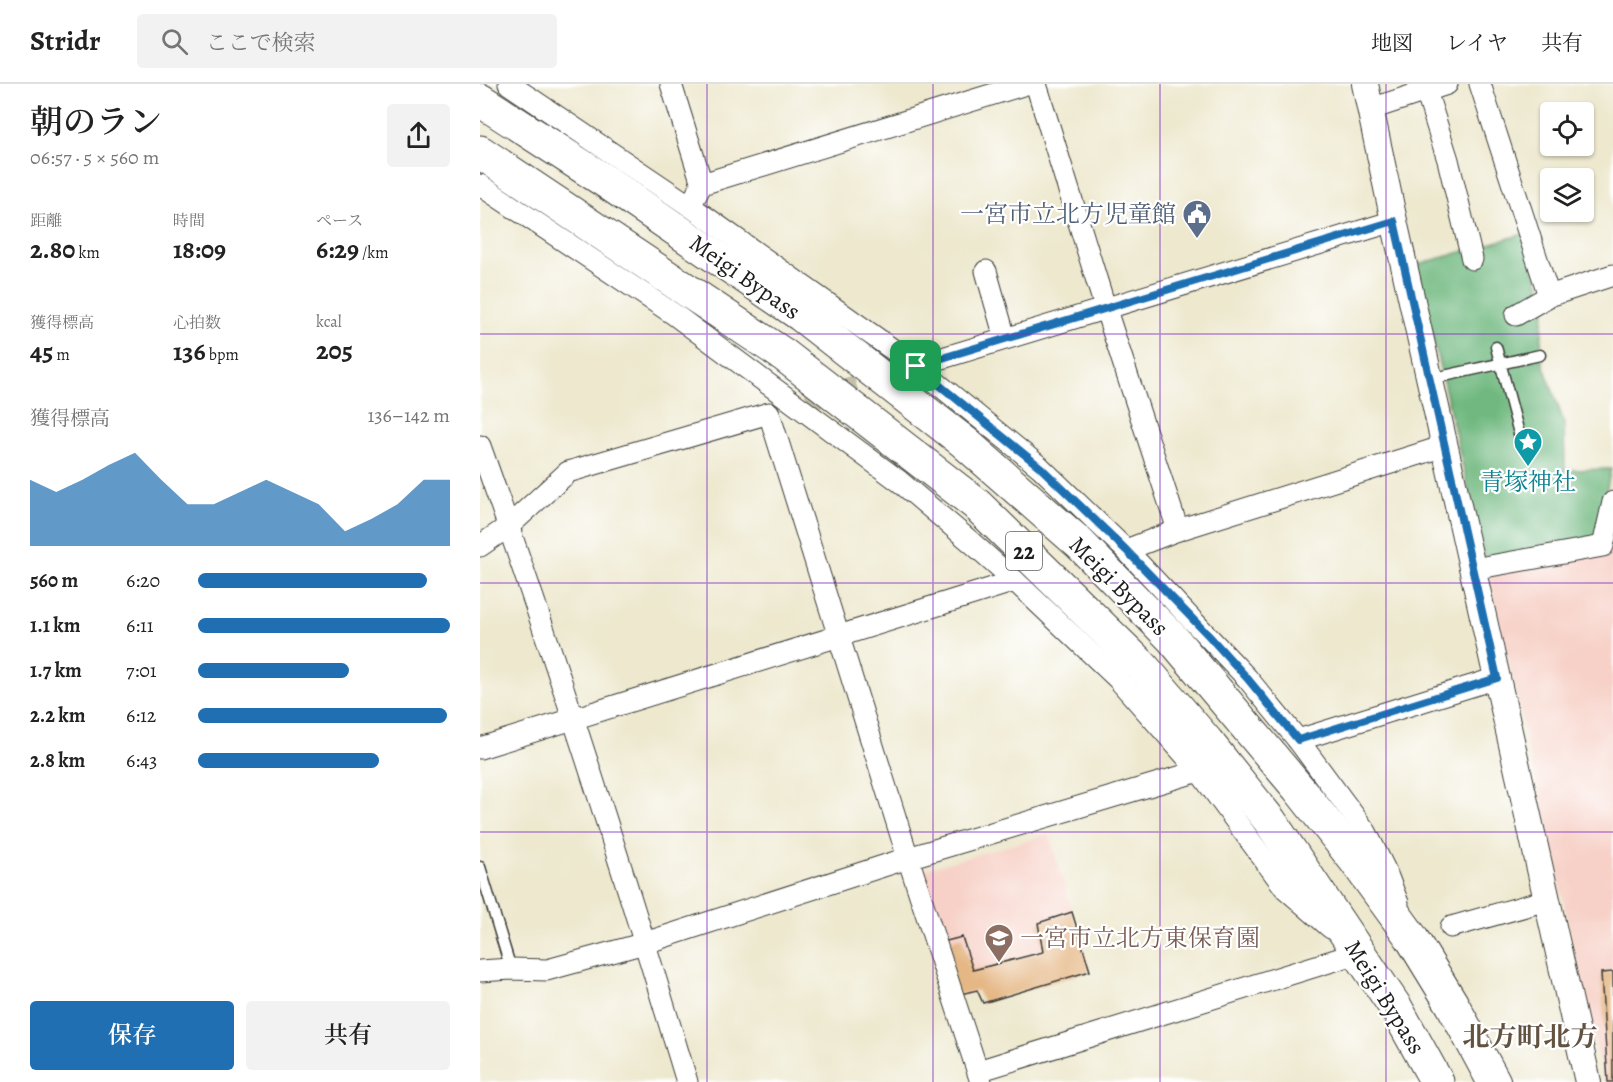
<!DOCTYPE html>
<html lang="ja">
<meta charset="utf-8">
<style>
:root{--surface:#fff;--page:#f2f2f2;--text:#222;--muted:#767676;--line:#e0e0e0;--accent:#1f6fb2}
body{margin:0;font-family:Alegreya,"Noto Serif JP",serif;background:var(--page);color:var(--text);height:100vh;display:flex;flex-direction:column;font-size:22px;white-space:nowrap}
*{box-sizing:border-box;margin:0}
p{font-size:20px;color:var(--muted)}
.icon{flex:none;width:33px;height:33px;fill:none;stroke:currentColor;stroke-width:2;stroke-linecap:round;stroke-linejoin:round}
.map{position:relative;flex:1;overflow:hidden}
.panel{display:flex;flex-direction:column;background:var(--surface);width:480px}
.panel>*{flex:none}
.buttons{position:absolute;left:1060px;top:18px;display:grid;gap:12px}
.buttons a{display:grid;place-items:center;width:54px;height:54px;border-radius:6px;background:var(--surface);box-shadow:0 2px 4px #0004;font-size:30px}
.pin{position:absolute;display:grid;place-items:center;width:51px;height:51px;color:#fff;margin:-26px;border-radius:12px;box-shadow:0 3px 9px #0006}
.round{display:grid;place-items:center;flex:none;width:63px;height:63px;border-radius:6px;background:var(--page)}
.head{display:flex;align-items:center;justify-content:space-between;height:102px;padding:0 30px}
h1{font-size:33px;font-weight:600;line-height:45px}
.stats{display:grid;grid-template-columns:repeat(3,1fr);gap:9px;height:102px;padding:6px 30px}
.stats div{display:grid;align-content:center}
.stats b{font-size:26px;font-weight:600}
.stats small{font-size:16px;font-weight:400}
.stats p{font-size:16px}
.chart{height:168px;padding:12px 30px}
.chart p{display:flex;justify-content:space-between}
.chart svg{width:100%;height:108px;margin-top:6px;fill:var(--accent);opacity:.7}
.action{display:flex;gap:12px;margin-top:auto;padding:12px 30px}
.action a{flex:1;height:69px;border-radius:6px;background:var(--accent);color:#fff;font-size:24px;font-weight:600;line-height:69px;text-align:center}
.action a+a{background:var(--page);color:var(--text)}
ul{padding:0 30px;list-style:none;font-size:20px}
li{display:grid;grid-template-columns:96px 72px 1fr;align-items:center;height:45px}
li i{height:15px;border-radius:8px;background:var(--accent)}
header{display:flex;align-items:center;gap:36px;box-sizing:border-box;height:84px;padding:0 30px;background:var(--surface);border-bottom:2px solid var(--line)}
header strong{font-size:28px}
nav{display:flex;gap:33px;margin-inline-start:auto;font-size:21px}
.search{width:420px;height:54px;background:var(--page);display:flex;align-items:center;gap:15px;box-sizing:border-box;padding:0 21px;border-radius:6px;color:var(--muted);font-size:22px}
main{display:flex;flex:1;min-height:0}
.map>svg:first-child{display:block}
.built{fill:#f7d1c7}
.forest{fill:#70b87f;stroke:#466a4e;stroke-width:1.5}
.building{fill:#e5b785}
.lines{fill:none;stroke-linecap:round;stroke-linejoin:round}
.minor-tunnel{stroke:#c3bfaa;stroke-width:21;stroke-dasharray:21 10;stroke-linecap:butt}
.service-casing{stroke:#3b3b37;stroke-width:13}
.minor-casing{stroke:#3b3b37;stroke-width:23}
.tertiary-casing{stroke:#3b3b37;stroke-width:28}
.trunk-casing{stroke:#3b3b37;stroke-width:35}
.service{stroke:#fff;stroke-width:10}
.minor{stroke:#fff;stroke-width:21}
.tertiary{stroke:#fff;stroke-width:26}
.trunk{stroke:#fff;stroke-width:33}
.route-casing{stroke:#fff;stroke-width:12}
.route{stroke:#1f6fb2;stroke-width:8}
.grid{fill:none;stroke:#7b2cbf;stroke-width:1.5;stroke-opacity:0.55}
.labels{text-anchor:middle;stroke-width:4.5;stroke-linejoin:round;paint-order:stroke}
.shield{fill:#fff;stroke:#606060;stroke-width:1.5}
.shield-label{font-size:22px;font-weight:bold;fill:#1c1c1c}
.service-label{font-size:24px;fill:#4e5e75;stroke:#fff;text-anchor:end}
.street-label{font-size:24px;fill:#1c1c1c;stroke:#fff}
.culture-label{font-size:24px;fill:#0d838f;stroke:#fff}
.education-label{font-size:24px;fill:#785e54;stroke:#fff;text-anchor:start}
.quarter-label{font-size:27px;font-weight:bold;fill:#625241;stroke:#fff}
</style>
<header>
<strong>Stridr</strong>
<div class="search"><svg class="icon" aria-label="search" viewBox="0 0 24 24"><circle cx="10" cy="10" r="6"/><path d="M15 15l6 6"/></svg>ここで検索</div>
<nav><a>地図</a><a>レイヤ</a><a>共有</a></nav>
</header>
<main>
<section class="panel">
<div class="head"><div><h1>朝のラン</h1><p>06:57 · 5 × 560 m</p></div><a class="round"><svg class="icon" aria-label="share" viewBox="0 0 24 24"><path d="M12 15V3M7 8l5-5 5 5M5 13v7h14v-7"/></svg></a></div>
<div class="stats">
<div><p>距離</p><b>2.80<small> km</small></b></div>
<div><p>時間</p><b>18:09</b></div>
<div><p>ペース</p><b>6:29<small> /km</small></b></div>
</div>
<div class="stats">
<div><p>獲得標高</p><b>45<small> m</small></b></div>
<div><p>心拍数</p><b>136<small> bpm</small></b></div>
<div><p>kcal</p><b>205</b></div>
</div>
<div class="chart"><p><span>獲得標高</span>136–142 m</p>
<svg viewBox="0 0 160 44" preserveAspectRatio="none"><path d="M0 44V17L10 22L20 17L30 11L40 6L50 17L60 27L70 27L80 22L90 17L100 22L110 27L120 38L130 33L140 27L150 17L160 17V44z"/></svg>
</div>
<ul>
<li><b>560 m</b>6:20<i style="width:91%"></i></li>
<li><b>1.1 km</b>6:11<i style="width:100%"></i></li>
<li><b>1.7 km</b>7:01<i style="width:60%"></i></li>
<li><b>2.2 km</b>6:12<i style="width:99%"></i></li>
<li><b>2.8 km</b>6:43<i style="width:72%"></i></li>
</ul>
<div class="action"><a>保存</a><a>共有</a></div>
</section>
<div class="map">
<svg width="1133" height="998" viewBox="0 0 1133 998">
<rect width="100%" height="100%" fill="#fff"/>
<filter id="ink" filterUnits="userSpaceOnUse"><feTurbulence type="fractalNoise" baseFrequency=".0167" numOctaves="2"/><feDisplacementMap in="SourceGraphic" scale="12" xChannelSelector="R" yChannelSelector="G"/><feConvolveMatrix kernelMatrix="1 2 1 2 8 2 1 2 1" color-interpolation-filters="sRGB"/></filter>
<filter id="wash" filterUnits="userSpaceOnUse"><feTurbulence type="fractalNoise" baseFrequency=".008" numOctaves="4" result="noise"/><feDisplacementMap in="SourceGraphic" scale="24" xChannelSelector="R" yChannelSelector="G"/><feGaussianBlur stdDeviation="1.35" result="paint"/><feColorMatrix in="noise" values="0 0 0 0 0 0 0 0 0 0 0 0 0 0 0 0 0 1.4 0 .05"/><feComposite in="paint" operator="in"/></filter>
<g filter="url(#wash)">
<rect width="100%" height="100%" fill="#ede8ce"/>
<g class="built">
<path d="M 1133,454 L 1133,998 L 1124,998 L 1009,491 Z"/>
<path d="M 569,750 L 610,887 L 503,919 L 497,907 L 483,911 L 432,789 Z"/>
</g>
<path class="forest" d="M 1044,150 L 1065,218 L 1060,271 L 1084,339 L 1085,386 L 1131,385 L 1117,449 L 1111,455 L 1004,473 L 936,181 Z"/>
<g id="blocks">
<g class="building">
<path d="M 592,828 L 610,887 L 503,919 L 497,906 L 472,912 L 455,860 L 482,853 L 493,886 L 563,868 L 558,839 Z"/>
<path d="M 1133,888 L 1133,998 L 1128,998 L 1121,889 Z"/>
</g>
</g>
</g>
<g filter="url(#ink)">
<use href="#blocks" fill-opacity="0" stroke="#3b3b37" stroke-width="1.5"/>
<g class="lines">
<path class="minor-tunnel" d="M 327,317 L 409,291"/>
<g class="service-casing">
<g id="service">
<path d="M 1016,263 L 1041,357"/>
<path d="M 950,295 L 1060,271"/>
<path d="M 0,783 L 31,885"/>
</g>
</g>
<g class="minor-casing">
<g id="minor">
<path d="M 29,0 L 210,122 L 436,282 L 560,383 L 646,466 L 767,594 L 818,656 L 886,748 L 906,788 L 918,819"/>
<path d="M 191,0 L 222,100"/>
<path d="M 556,0 L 625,223 L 698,446"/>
<path d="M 1000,0 L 1069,212 L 1133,191"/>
<path d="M 946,7 L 968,76 L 992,175"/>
<path d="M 891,25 L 967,0"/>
<path d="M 0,101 L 195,231 L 419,397 L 491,458 L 535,497 L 638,595 L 719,687 L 805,804 L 851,844"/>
<path d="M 210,122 L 222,100 L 546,0"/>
<path d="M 506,187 L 525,254"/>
<path d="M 1036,231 L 1069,212"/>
<path d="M 426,285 L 914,137"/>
<path d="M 0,362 C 75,571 143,785 207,998"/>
<path d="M 0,462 L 29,442 L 88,388 L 289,329 L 428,774 L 501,998"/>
<path d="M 646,466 L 698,446 L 965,362"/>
<path d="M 993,485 L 1123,462 L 1133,418"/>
<path d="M 818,656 L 1017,594"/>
<path d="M 0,664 L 535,497"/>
<path d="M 971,843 L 1067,816"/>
<path d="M 0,887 L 31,885 L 67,886 L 165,859 L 428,774 L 719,687"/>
<path d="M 498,987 L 878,869"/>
</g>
</g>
<g class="tertiary-casing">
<path id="tertiary" d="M 885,0 L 914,137 L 1108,998"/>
</g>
<g class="trunk-casing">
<g id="trunk">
<path d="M 0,16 L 128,99 L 321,231 L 484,358 L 599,459 L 692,554 L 819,705 L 875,776 L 931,853 L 972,920 L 1014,998"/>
<path d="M 0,68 L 304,271 L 496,420 L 662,582 L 727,658 L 790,737 L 916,924 L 957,998"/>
</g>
</g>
<use href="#service" class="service"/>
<use href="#minor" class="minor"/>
<use href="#tertiary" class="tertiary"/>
<use href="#trunk" class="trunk"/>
</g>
</g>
<g class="lines" filter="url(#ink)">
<g class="route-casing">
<path id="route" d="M 914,137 L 1017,594 L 818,656 L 767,594 L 729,552 L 646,466 L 560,383 L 436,282 Z"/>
</g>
<use href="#route" class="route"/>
</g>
<path class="grid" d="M 227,0 L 227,998M 453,0 L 453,998M 680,0 L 680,998M 906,0 L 906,998M 0,250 L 1133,250M 0,499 L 1133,499M 0,748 L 1133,748"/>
<defs>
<g id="civic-pin" transform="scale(1.5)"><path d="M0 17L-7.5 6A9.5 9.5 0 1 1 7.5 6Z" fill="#5c6f8a" stroke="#fff"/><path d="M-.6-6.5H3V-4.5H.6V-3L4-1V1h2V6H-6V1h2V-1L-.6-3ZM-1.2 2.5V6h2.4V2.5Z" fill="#fff"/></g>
<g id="sight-pin" transform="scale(1.5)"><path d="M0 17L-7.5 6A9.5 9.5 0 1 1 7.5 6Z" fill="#0f9aa8" stroke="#fff"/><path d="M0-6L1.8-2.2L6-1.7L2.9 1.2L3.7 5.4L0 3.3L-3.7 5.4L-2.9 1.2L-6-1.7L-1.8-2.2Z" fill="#fff"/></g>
<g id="school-pin" transform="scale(1.5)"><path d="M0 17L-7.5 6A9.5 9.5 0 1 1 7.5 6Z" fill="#8d6e63" stroke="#fff"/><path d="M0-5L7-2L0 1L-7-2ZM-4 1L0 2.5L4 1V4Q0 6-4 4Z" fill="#fff"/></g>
</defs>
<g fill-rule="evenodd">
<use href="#civic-pin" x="717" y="130"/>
<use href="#sight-pin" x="1048" y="358"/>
<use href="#school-pin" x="519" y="854"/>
</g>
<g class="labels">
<rect class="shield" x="526" y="448" width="36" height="38" rx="4.5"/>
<g class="shield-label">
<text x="544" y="475">22</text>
</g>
<g class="service-label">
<text x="696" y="138">一宮市立北方児童館</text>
</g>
<g class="street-label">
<text transform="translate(265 193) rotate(35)" y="8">Meigi Bypass</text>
<text transform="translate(639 502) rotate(45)" y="8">Meigi Bypass</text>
<text transform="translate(905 913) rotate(58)" y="8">Meigi Bypass</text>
</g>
<g class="culture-label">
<text x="1048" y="406">青塚神社</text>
</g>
<g class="education-label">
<text x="540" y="862">一宮市立北方東保育園</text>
</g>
<g class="quarter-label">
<text x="1050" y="962">北方町北方</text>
</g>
</g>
</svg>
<div class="buttons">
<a><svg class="icon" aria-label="locate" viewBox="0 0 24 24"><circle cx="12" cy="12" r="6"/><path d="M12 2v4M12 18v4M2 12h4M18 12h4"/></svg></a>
<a><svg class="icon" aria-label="layers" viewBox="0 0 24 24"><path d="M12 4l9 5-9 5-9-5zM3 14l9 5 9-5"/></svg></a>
</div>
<div class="pin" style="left:436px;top:282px;background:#1e9e55"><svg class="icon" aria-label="arrive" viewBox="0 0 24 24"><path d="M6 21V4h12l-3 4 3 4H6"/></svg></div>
</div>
</main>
